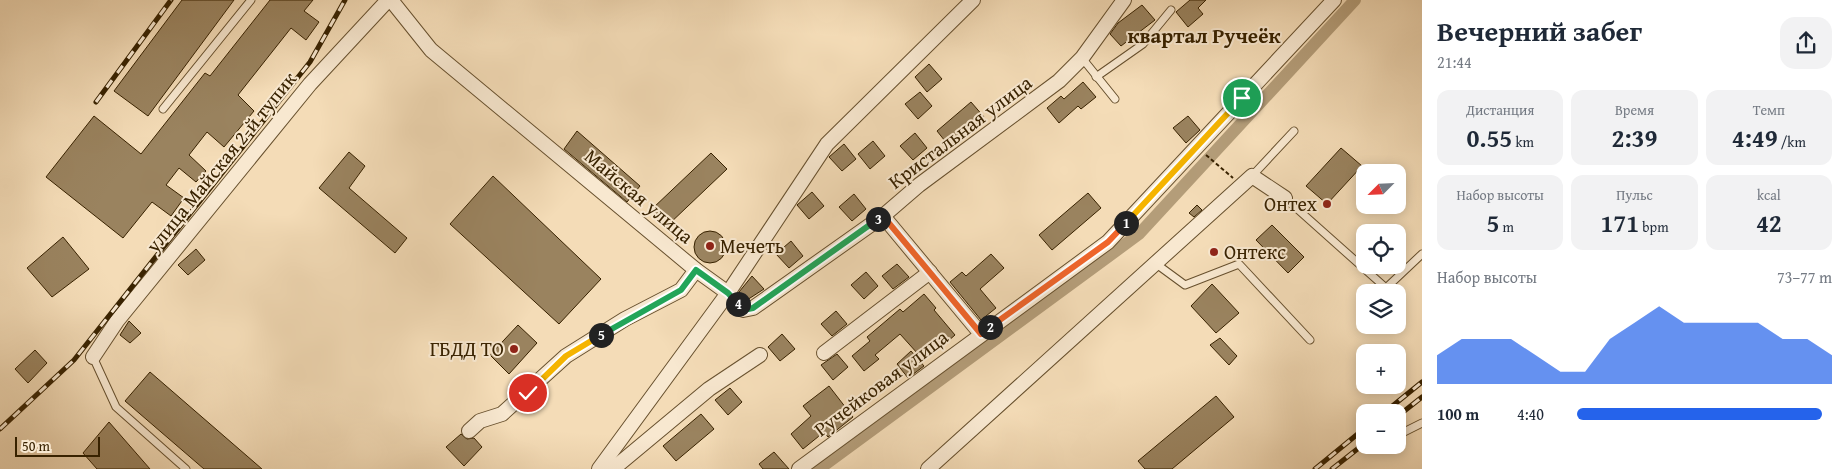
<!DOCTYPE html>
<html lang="ru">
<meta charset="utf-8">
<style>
:root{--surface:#fff;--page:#f2f2f3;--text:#1f2937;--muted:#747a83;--accent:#2563eb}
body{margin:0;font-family:"Gentium Book Plus",serif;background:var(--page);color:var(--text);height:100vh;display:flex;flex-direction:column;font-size:19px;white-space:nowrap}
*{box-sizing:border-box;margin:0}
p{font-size:16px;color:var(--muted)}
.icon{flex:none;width:28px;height:28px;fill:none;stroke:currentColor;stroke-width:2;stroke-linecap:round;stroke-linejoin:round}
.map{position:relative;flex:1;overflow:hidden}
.side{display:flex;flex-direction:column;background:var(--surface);width:425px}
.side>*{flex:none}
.needle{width:32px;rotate:246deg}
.controls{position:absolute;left:1356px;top:164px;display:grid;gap:10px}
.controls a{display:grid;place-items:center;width:50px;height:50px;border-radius:10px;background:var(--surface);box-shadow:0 2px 12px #0003;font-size:25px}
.scale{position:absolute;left:15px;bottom:12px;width:85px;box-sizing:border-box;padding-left:5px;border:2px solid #382200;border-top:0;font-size:14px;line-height:18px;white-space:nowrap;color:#382200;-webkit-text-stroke:4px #f8e8d0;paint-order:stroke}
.pin{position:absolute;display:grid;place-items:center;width:42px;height:42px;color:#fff;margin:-21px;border:2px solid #fff;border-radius:50%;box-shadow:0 1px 5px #0007}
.km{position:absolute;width:25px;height:25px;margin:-12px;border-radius:50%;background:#222;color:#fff;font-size:14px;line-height:25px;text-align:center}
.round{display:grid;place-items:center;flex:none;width:52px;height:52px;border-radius:15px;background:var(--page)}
.head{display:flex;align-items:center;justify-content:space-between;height:85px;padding:0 15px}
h1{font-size:28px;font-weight:700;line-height:38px}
.figures{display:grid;grid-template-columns:repeat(3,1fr);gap:8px;height:85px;padding:5px 15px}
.figures div{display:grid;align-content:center;border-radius:12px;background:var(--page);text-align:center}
.figures b{font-size:25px;font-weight:700}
.figures small{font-size:14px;font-weight:400}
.figures p{font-size:14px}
.chart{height:140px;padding:10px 15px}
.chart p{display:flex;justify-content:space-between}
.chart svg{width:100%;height:90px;margin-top:5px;fill:var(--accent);opacity:.7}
ul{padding:0 15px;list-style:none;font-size:16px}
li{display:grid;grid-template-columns:80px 60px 1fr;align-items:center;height:38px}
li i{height:12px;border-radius:6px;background:var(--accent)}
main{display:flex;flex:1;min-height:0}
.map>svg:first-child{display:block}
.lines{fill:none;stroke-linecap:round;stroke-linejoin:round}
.canal{stroke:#b49d79;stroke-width:12}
.building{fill:#9a835f;stroke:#382200}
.service-casing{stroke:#67502e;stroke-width:9}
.minor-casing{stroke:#67502e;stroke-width:16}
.path{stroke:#382200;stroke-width:2;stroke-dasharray:4 2.5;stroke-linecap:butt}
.service{stroke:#f8e8d0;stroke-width:7}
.minor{stroke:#f8e8d0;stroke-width:14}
.rail-casing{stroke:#382200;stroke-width:5}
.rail{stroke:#f8e8d0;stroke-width:3;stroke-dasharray:9;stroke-linecap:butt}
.split-1-casing{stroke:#fff;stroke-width:10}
.split-2-casing{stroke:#fff;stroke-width:10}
.split-3-casing{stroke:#fff;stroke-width:10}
.split-4-casing{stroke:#fff;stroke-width:10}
.split-5-casing{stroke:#fff;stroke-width:10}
.split-6-casing{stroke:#fff;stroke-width:10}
.split-1{stroke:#f5b400;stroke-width:6}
.split-2{stroke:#f0652b;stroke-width:6}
.split-3{stroke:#f0652b;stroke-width:6}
.split-4{stroke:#22a559;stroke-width:6}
.split-5{stroke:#22a559;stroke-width:6}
.split-6{stroke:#f5b400;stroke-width:6}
.poi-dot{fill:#8f2418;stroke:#f8e8d0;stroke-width:2}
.labels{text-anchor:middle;stroke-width:4;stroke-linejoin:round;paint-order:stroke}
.street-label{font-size:20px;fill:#382200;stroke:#f8e8d0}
.poi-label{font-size:20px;fill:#382200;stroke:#f8e8d0;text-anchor:end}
.neighbourhood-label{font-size:21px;font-weight:bold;fill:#382200;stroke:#f8e8d0}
</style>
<main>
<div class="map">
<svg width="1422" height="469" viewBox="0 0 1422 469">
<rect width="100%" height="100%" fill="#f4dcb7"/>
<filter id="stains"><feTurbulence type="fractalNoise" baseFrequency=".004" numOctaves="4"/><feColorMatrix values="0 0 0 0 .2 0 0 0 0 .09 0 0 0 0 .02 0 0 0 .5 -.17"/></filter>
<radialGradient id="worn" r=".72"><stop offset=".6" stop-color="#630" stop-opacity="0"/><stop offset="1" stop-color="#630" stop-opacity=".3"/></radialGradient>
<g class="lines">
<path class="canal" d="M 819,469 L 1139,234 L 1355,0"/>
</g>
<g class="building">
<path d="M 182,0 L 234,0 L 148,116 L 114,91 Z"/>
<path d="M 270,0 L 313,0 L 304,11 L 319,22 L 306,40 L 291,28 L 238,95 L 254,111 L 224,147 L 207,132 L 189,155 L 206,171 L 196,182 L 179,168 L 166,185 L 184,198 L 171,216 L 152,202 L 123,238 L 46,177 L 94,116 L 141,154 L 205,73 L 210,76 Z"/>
<path d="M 1190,0 L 1206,0 L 1198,8 L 1203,14 L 1188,27 L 1176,12 Z"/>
<path d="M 1142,5 L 1155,20 L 1121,46 L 1110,34 L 1118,23 Z"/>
<path d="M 929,64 L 942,79 L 927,92 L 915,77 Z"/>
<path d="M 1083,82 L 1096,97 L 1081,109 L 1078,106 L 1059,123 L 1047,108 L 1061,96 L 1064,99 Z"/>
<path d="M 920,92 L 932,106 L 918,119 L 905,104 Z"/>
<path d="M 971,102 L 984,117 L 949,146 L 937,131 Z"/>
<path d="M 1188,116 L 1200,130 L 1186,143 L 1173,128 Z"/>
<path d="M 577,131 L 640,186 L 627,202 L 564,149 Z"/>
<path d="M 915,133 L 927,148 L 913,160 L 900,146 Z"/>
<path d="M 873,141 L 885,156 L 870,169 L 858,154 Z"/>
<path d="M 844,144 L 856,159 L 842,171 L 829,157 Z"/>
<path d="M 1341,148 L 1362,166 L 1327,204 L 1306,186 Z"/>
<path d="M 349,152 L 365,166 L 349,188 L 407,238 L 395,253 L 319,188 Z"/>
<path d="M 711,153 L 727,169 L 667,226 L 652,209 Z"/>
<path d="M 493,176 L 601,279 L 559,324 L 450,224 Z"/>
<path d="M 812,192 L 824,206 L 809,219 L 797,205 Z"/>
<path d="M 1088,193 L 1101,208 L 1052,250 L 1039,235 Z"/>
<path d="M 854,194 L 866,209 L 852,221 L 839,207 Z"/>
<path d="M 1197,205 L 1202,210 L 1194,217 L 1189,213 Z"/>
<path d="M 1272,225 L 1304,257 L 1288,273 L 1256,240 Z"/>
<circle cx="710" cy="247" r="16"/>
<path d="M 63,237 L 89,269 L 52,297 L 27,268 Z"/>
<path d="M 791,241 L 803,256 L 789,268 L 776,254 Z"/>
<path d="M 196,249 L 205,260 L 188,275 L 178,265 Z"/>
<path d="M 991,254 L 1004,268 L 980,289 L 996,308 L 981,320 L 950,282 L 962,272 L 966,276 Z"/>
<path d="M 897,264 L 909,277 L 893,289 L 882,276 Z"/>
<path d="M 866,272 L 878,286 L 864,299 L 851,285 Z"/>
<path d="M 752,276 L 764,289 L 747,300 L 739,292 Z"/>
<path d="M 1212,284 L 1239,313 L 1216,333 L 1191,306 Z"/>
<path d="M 924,294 L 936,308 L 934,310 L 955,335 L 940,348 L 934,341 L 918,354 L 900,334 L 875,355 L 879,359 L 864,371 L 852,356 L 870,341 L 867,337 L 900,309 L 903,312 Z"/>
<path d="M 836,311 L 847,324 L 832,336 L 821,324 Z"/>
<path d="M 129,321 L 141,333 L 130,343 L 120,335 Z"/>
<path d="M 518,325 L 537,343 L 509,374 L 490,355 Z"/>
<path d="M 782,334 L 795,349 L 780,361 L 768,347 Z"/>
<path d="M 1220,338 L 1237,356 L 1229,365 L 1210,345 Z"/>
<path d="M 35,350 L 47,363 L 28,383 L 15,369 Z"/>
<path d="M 911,351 L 924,366 L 908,378 L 897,364 Z"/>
<path d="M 837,354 L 848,367 L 833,380 L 821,365 Z"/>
<path d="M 150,372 L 262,469 L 204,469 L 125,401 Z"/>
<path d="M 829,386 L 853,417 L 828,437 L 824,432 L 803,449 L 791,434 L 811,416 L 803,406 Z"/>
<path d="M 730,388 L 742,402 L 728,415 L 715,400 Z"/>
<path d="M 1216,396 L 1234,417 L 1172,469 L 1145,469 L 1138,461 Z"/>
<path d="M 701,414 L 714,429 L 676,461 L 663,446 Z"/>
<path d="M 109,422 L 150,469 L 97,469 L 83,453 Z"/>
<path d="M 461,434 L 467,439 L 474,438 L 482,447 L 464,466 L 446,447 Z"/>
<path d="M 774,452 L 789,469 L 763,469 L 759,464 Z"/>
</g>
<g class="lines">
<g class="service-casing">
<g id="service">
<path d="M 1082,58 L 1115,99"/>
<path d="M 1096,77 L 1143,44 L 1171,10"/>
<path d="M 163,109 L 251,0"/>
<path d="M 1252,176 L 1294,131"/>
<path d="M 1285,198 L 1386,288 L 1422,254"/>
<path d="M 1155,263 L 1185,285 L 1239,264 L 1310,340"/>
<path d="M 93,357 L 116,407 L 186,469"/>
<path d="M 1398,435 L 1422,423"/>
</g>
</g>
<g class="minor-casing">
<g id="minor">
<path d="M 391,0 L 431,50 L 696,270 L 728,293 L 599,469"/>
<path d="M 973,0 L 827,144 L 728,293 L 743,310 L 753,308 L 883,216 L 919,185 L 1059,81 L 1082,58 L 1124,0"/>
<path d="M 883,216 L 981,334"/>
<path d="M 824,353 L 930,272"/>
<path d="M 93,357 L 117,321 L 310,84 L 388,0"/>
<path d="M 469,431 L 480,421 L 502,414 L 566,356 L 625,319 L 681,290 L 696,270"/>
<path d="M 613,469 L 709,389 L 760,355"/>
<path d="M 799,469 L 1108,242 L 1334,0"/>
<path d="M 928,469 L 1252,176 L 1285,198"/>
</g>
</g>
<path class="path" d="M 1206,155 L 1233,178"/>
<use href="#service" class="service"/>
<use href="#minor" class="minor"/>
<g class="rail-casing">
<g id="rail">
<path d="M 96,102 L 171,0"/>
<path d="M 1385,412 L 1422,382"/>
<path d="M 1398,416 L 1422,397"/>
<path d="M 0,429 L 74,360 L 310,62 L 345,0"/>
<path d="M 1315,469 L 1365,428"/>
<path d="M 1332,469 L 1365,443"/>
</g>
</g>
<use href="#rail" class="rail"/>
</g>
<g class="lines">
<g class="split-1-casing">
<path id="split-1" d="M 1126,223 L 1242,98"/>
</g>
<g class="split-2-casing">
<path id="split-2" d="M 990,327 L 1108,242 L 1126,223"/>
</g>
<g class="split-3-casing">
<path id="split-3" d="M 878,219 L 883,216 L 981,334 L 990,327"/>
</g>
<g class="split-4-casing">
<path id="split-4" d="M 738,304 L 743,310 L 753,308 L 878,219"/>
</g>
<g class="split-5-casing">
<path id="split-5" d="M 601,335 L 681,290 L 696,270 L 728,293 L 738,304"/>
</g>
<g class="split-6-casing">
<path id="split-6" d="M 528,393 L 566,356 L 601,335"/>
</g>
<use href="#split-1" class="split-1"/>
<use href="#split-2" class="split-2"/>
<use href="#split-3" class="split-3"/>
<use href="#split-4" class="split-4"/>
<use href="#split-5" class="split-5"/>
<use href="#split-6" class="split-6"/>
</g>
<g class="poi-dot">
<circle cx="1327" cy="204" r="5"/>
<circle cx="710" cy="246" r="5"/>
<circle cx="1214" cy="252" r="5"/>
<circle cx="514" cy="349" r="5"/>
</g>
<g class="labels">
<g class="street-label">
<text transform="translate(960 132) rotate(-37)" y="7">Кристальная улица</text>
<text transform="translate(221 162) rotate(-51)" y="7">улица Майская 2-й тупик</text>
<text transform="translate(639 196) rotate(40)" y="7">Майская улица</text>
<text transform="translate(881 383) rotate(-37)" y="7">Ручейковая улица</text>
</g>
<g class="poi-label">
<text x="1317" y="211">Онтех</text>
<text x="720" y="253" text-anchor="start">Мечеть</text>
<text x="1224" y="259" text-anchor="start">Онтекс</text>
<text x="504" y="356">ГБДД ТО</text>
</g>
<g class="neighbourhood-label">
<text x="1204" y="43">квартал Ручеёк</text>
</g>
</g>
<rect width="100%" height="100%" filter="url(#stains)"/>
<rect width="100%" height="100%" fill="url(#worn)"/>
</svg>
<div class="controls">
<a><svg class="needle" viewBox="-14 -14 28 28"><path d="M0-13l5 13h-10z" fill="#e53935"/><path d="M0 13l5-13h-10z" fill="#747a83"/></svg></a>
<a><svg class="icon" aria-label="locate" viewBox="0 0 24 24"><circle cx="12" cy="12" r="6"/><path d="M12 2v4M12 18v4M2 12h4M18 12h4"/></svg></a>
<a><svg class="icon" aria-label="layers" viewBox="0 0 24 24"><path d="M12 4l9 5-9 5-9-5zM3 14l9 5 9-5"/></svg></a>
<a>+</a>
<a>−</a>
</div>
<div class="scale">50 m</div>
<div class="pin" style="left:1242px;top:98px;background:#1e9e55"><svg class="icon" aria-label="arrive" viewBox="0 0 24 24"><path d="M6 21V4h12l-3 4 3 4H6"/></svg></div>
<div class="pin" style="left:528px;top:393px;background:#d93025"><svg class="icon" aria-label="check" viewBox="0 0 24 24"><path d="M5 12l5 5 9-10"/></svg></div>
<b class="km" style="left:1126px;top:223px">1</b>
<b class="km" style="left:990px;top:327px">2</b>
<b class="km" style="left:878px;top:219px">3</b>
<b class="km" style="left:738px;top:304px">4</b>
<b class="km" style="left:601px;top:335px">5</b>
</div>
<section class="side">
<div class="head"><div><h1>Вечерний забег</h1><p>21:44</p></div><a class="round"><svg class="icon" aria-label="share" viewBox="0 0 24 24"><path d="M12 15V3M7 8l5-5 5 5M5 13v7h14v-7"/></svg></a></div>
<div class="figures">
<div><p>Дистанция</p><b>0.55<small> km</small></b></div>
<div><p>Время</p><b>2:39</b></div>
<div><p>Темп</p><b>4:49<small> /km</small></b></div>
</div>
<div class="figures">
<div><p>Набор высоты</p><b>5<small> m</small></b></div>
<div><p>Пульс</p><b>171<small> bpm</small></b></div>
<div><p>kcal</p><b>42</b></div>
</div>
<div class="chart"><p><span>Набор высоты</span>73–77 m</p>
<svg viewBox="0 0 160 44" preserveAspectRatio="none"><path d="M0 44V30L10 22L20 22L30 22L40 30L50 38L60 38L70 22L80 14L90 6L100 14L110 14L120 14L130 14L140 22L150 22L160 30V44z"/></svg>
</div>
<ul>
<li><b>100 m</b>4:40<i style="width:96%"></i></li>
</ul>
</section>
</main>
